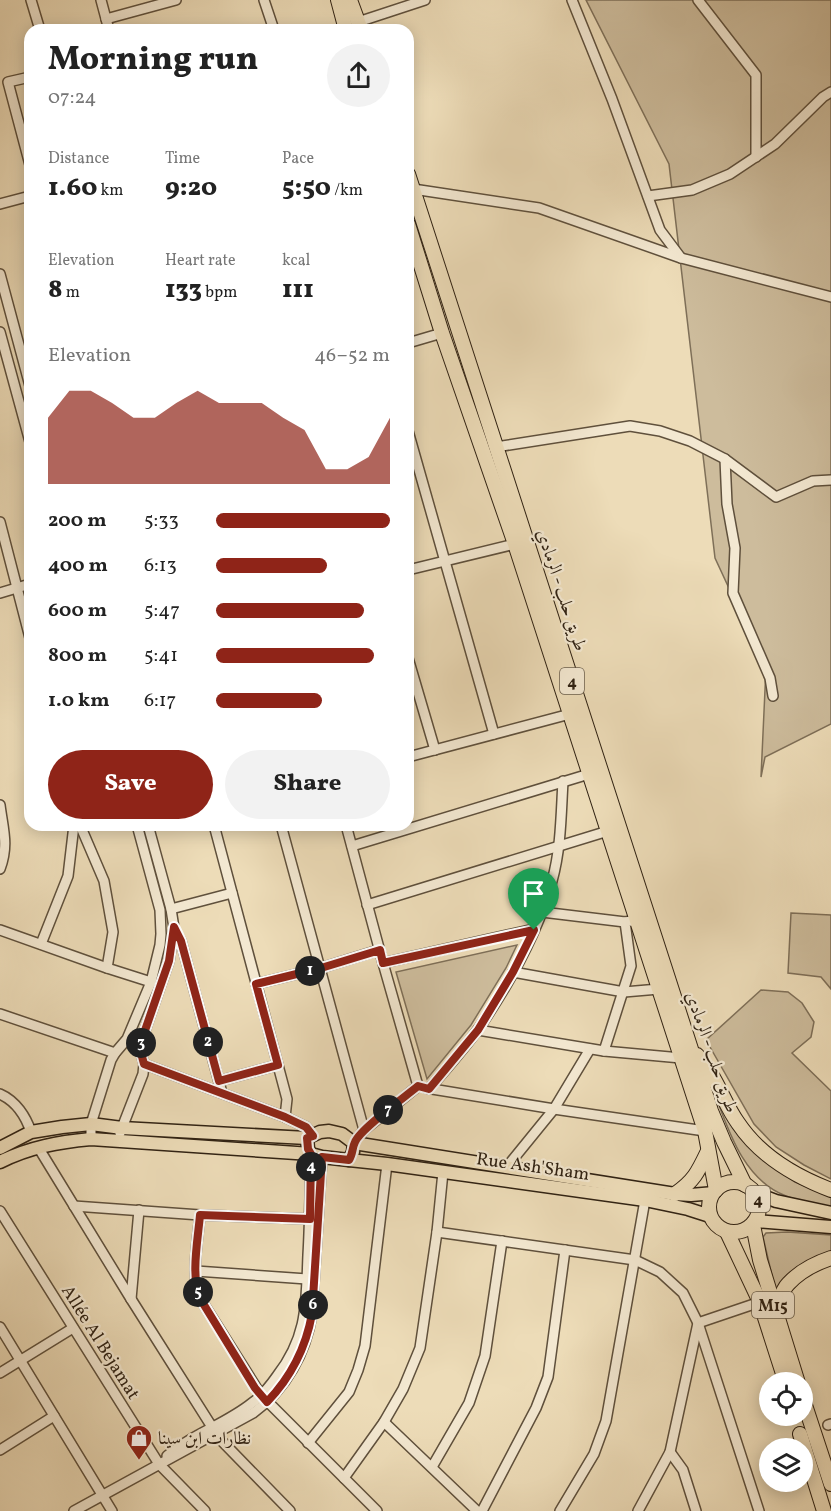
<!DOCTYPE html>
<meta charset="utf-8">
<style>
:root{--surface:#fff;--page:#f2f2f2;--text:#222;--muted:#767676;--accent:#8f2418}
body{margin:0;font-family:Vollkorn,Amiri,serif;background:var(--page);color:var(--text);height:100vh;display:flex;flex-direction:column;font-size:22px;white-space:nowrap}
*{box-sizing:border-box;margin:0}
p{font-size:20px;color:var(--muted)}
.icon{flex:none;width:33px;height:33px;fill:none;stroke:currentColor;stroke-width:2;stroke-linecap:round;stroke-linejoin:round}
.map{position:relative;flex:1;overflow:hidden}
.side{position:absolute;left:24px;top:24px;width:390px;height:807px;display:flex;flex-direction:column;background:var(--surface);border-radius:18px;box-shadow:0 3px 15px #0003}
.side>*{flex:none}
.controls{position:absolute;left:759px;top:1372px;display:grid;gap:12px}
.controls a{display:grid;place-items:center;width:54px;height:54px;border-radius:50%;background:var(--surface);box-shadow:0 3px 15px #0003;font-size:30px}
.pin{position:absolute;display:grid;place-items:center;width:51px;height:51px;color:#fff;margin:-62px -26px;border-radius:50% 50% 50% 0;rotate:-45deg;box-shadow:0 0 6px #0007}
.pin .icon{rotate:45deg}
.km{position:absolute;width:30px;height:30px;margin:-15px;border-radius:50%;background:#222;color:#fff;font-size:16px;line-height:30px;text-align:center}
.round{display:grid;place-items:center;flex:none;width:63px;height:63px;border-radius:32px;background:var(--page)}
.head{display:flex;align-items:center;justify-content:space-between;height:102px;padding:0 24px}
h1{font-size:33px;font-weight:800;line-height:45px}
.figures{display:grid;grid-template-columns:repeat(3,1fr);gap:9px;height:102px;padding:6px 24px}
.figures div{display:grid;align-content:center}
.figures b{font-size:26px;font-weight:800}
.figures small{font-size:16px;font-weight:400}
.figures p{font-size:16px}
.chart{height:168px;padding:12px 24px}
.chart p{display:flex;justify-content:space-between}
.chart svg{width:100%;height:108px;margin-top:6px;fill:var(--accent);opacity:.7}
.cta{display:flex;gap:12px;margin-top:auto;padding:12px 24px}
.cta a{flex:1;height:69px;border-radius:36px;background:var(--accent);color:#fff;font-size:24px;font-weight:800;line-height:69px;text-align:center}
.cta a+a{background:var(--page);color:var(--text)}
ul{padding:0 24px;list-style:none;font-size:20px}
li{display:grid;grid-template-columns:96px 72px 1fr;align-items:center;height:45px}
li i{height:15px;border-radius:8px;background:var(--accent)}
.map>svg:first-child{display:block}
.green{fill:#cdbc9c;stroke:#7e6f58;stroke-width:1.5}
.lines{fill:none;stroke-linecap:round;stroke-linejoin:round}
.minor-casing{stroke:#5f503c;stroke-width:12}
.major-casing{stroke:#302213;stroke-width:15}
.highway-casing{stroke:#302213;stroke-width:16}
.minor{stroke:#f3e8d1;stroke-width:9}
.major{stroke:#eddcb8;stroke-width:12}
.highway{stroke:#eddcb8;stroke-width:14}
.route-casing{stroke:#fff;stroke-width:12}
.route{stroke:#8f2418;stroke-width:8}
.labels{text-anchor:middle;stroke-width:4.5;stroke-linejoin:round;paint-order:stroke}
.shield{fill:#f3e8d1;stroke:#6a5d4c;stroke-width:1.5}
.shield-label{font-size:16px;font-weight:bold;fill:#302213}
.street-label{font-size:18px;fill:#302213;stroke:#f3e8d1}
.poi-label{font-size:18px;fill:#302213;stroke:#f3e8d1;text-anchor:start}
</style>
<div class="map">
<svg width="831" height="1511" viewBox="0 0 831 1511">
<rect width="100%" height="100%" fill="#eddcb8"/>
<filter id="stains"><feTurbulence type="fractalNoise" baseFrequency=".00333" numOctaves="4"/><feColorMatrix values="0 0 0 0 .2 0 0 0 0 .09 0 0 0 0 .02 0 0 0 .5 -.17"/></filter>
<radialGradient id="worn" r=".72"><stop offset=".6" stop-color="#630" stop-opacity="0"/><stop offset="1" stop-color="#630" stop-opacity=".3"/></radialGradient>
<g class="green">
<path d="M 586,0 L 831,0 L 831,724 L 765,757 L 761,777 L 766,668 L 715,558 L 669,164 Z"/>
<path d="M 791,913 L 831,915 L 831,989 L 821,977 L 788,973 Z"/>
<path d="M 517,945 L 506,968 L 471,1025 L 427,1079 L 396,972 Z"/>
<path d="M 761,990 L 788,992 L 802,1003 L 814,1022 L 811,1037 L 792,1053 L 831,1091 L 831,1179 L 804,1165 L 776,1147 L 754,1124 L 706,1040 Z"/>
<path d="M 709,1079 L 769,1163 L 795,1182 L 831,1196 L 831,1208 C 816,1204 800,1202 786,1196 C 739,1178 726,1121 709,1079 Z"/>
<path d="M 787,1232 L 831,1235 L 831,1252 L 777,1297 L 763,1237 L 766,1233 Z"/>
</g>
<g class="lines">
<g class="minor-casing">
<g id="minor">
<path d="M 31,0 L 40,30"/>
<path d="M 101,0 L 109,30"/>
<path d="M 264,0 L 274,30"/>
<path d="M 572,0 L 612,99 L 660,230 L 681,258"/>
<path d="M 698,0 L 756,75 L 756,157"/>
<path d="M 106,19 L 176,0"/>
<path d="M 358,22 L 425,0"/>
<path d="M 30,77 L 8,82 L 30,165"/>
<path d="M 413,189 L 539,208 L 681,258 L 831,297"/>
<path d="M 648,196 L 692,190 L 730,174 L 775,144 L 823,97 L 831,92"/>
<path d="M 0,204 L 30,196"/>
<path d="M 0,274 L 30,386"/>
<path d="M 0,332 L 30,442"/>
<path d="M 408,343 L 442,333"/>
<path d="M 408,431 L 494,734"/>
<path d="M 496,447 L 630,426 L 660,431 L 690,441 L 725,459 L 776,497 L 813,481 L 831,480"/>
<path d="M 725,459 L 727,504 L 735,548 L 733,593 L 770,678 L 773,696"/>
<path d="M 0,522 L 30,638"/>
<path d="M 408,570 L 515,544"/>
<path d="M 0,593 L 30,584"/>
<path d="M 408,658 L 435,750"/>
<path d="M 408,757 L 570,714"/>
<path d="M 0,805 C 3,829 9,845 0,869"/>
<path d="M 80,825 L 104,881 L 113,932 L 107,968"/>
<path d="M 214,825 L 287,1099 L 285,1117"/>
<path d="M 281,825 L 364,1130 L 354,1143"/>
<path d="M 346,825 L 383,963 L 418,1086 L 364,1130"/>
<path d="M 352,846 L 589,774"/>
<path d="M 367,905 L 608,831"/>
<path d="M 171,909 L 232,893"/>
<path d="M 542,912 L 625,922"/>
<path d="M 174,929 L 181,941 L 222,1093"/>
<path d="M 0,930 L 107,968 L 151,982"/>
<path d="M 41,944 L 68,876 L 74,825"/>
<path d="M 383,963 L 534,929"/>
<path d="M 513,972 L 624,992 L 659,989"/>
<path d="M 256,984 L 321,968 L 379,950"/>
<path d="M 0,1014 L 115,1053"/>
<path d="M 478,1030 L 604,1051 L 681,1058"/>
<path d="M 604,1051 L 631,966 L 625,922 L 637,920"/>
<path d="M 144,1064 L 285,1117 L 306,1127 L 313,1136"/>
<path d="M 219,1081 L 278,1065"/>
<path d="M 426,1088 L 554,1109 L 705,1131"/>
<path d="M 429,1089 C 446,1069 464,1049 479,1028 C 509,984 538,933 552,881 C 561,849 561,815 563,781"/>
<path d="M 0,1094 C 16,1101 26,1117 31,1132"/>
<path d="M 120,1133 L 143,1074 L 144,1064 L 141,1053 L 141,1042 L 169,961 L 174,928 L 171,909 L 148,825"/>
<path d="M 91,1139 L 91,1124 L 111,1060 L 115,1053 L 127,1039 L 151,982 L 160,945 L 161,934 L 160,910 L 137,825"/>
<path d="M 38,1147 L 131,1299 L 212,1427"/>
<path d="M 506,1168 L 554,1109 L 590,1049"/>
<path d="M 74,1206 L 200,1215 L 310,1219"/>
<path d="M 0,1211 L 159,1464 L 205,1511"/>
<path d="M 200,1215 C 198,1238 190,1279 201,1300 L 261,1395 L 377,1511"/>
<path d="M 437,1232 L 635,1260 L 660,1272 L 683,1293 L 698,1323 L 759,1511"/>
<path d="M 196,1271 L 307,1279"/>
<path d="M 131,1299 L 139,1210"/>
<path d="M 0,1327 L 112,1511"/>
<path d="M 0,1373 L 73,1328"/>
<path d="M 384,1422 L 477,1511"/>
<path d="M 828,1425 L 831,1424"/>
<path d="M 215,1434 L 290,1511"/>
<path d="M 308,1443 L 349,1392 L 358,1370 L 365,1346 L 387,1164"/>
<path d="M 0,1450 L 54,1416"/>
<path d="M 670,1452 L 683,1470 L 696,1511"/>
<path d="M 167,1456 C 192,1434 226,1424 252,1403 C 262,1396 270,1386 277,1376 C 308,1336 306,1303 308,1255 C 310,1222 310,1188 311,1154"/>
<path d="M 432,1467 L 469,1403 L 485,1356 L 502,1241"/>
<path d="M 344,1478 L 384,1422 L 403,1389 L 420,1348 L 437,1232 L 443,1172"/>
<path d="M 74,1511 L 253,1413 C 286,1390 306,1352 312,1314 L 322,1157"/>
<path d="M 482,1511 L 536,1408 L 548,1377 L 565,1250"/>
<path d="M 560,1511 L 594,1454 L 606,1421 L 645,1200"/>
<path d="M 638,1511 L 670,1452 L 698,1323 L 760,1302"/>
</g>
</g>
<g class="major-casing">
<g id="major">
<path d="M 354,1143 L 675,1194 L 691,1195 L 714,1193"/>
<path d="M 0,1148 L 31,1132 L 62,1127 L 91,1124 L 122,1128 L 307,1138"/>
<path d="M 349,1160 L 387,1164 L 645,1200 L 688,1209 L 710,1216"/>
<path d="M 0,1162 C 30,1147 59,1142 91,1139 L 311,1154 L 322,1157 L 349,1160 L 353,1152 L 354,1143 L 342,1134 L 329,1131 L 320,1132 L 307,1138 L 308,1149 L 311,1154"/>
<path d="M 755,1193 L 776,1201 L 831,1213"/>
<path d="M 755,1221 L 831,1227"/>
</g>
</g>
<g class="highway-casing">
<g id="highway">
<path d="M 338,0 L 346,30"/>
<path d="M 350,0 L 361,30"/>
<path d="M 408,174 L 711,1111 L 724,1142 L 745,1185"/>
<path d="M 408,224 L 442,333 L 515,544 L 705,1131 L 716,1190"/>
<path d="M 697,1055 C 702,1061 707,1067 711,1074 C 721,1090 727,1108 738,1123 C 760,1156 794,1176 831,1190"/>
<circle cx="734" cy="1207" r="25"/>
<path d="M 675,1194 C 694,1181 698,1172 708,1151"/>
<path d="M 753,1225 L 760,1260 L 798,1383"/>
<path d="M 727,1232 L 760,1302 L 786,1383"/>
<path d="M 775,1311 C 779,1302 782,1290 788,1284 C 799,1272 816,1263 831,1258"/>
<path d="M 802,1396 L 831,1484"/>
<path d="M 800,1434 L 824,1511"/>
</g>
</g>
<use href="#minor" class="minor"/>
<use href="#major" class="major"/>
<use href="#highway" class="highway"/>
</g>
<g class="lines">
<g class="route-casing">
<path id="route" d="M 174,927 L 181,941 L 219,1081 L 278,1065 L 256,984 L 321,968 L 380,950 L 383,963 L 534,930 L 513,972 L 478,1030 L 429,1089 L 418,1086 C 405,1097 360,1129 355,1142 C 352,1148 353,1154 349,1160 L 322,1157 L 312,1314 C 306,1347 291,1377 267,1402 L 255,1388 L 201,1300 C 190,1279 198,1239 200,1215 L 310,1219 L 311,1154 L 308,1149 L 307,1138 L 313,1136 L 306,1127 L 285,1117 L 144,1064 L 141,1053 L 141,1042 L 169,961 Z"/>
</g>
<use href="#route" class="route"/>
</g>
<defs>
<g id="shop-pin" transform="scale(1.35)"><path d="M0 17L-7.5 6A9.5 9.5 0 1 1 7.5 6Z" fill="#8f2418" stroke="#f3e8d1"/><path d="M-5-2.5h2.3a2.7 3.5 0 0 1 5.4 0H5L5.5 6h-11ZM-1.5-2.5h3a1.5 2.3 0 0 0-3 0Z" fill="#fff"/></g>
</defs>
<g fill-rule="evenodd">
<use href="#shop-pin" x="139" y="1438"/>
</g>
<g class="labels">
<g class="shield">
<rect x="560" y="668" width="24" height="26" rx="4.5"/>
<rect x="746" y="1186" width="24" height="26" rx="4.5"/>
<rect x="752" y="1292" width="42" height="26" rx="4.5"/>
</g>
<g class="shield-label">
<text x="572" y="687">4</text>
<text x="758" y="1205">4</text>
<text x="773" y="1311">M15</text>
</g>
<g class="street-label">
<text transform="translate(562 590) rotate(72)" y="6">طريق حلب - الرمادي</text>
<text transform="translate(712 1052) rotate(71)" y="6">طريق حلب - الرمادي</text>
<text transform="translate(533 1166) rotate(8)" y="6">Rue Ash'Sham</text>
<text transform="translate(101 1342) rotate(58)" y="6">Allée Al Bejamat</text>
</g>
<g class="poi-label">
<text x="158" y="1444">نظارات ابن سينا</text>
</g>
</g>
<rect width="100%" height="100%" filter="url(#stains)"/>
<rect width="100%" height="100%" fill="url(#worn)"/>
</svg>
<div class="controls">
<a><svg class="icon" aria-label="locate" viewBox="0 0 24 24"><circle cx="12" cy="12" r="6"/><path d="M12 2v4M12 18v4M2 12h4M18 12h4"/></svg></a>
<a><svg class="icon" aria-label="layers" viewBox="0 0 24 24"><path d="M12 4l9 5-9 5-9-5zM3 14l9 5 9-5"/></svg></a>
</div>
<div class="pin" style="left:534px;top:930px;background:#1e9e55"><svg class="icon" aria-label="arrive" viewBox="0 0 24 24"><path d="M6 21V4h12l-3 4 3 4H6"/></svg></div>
<b class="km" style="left:310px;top:971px">1</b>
<b class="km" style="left:208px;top:1042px">2</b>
<b class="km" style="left:141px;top:1043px">3</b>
<b class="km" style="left:311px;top:1167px">4</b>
<b class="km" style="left:198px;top:1292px">5</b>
<b class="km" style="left:313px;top:1305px">6</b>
<b class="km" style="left:388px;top:1110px">7</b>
<section class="side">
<div class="head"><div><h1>Morning run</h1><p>07:24</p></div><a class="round"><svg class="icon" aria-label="share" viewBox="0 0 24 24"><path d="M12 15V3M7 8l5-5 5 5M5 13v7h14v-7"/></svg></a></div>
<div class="figures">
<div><p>Distance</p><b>1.60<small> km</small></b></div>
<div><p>Time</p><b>9:20</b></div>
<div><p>Pace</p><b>5:50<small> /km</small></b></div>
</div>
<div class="figures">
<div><p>Elevation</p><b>8<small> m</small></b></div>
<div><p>Heart rate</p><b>133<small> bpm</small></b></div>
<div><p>kcal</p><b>111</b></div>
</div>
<div class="chart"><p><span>Elevation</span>46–52 m</p>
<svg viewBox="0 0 160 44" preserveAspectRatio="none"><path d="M0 44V17L10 6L20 6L30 11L40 17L50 17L60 11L70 6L80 11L90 11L100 11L110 17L120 22L130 38L140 38L150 33L160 17V44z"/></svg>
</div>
<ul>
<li><b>200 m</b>5:33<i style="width:100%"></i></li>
<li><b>400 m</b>6:13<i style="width:64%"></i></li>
<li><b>600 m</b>5:47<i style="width:85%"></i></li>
<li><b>800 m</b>5:41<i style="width:91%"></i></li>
<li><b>1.0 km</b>6:17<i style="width:61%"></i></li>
</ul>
<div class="cta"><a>Save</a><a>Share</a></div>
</section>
</div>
